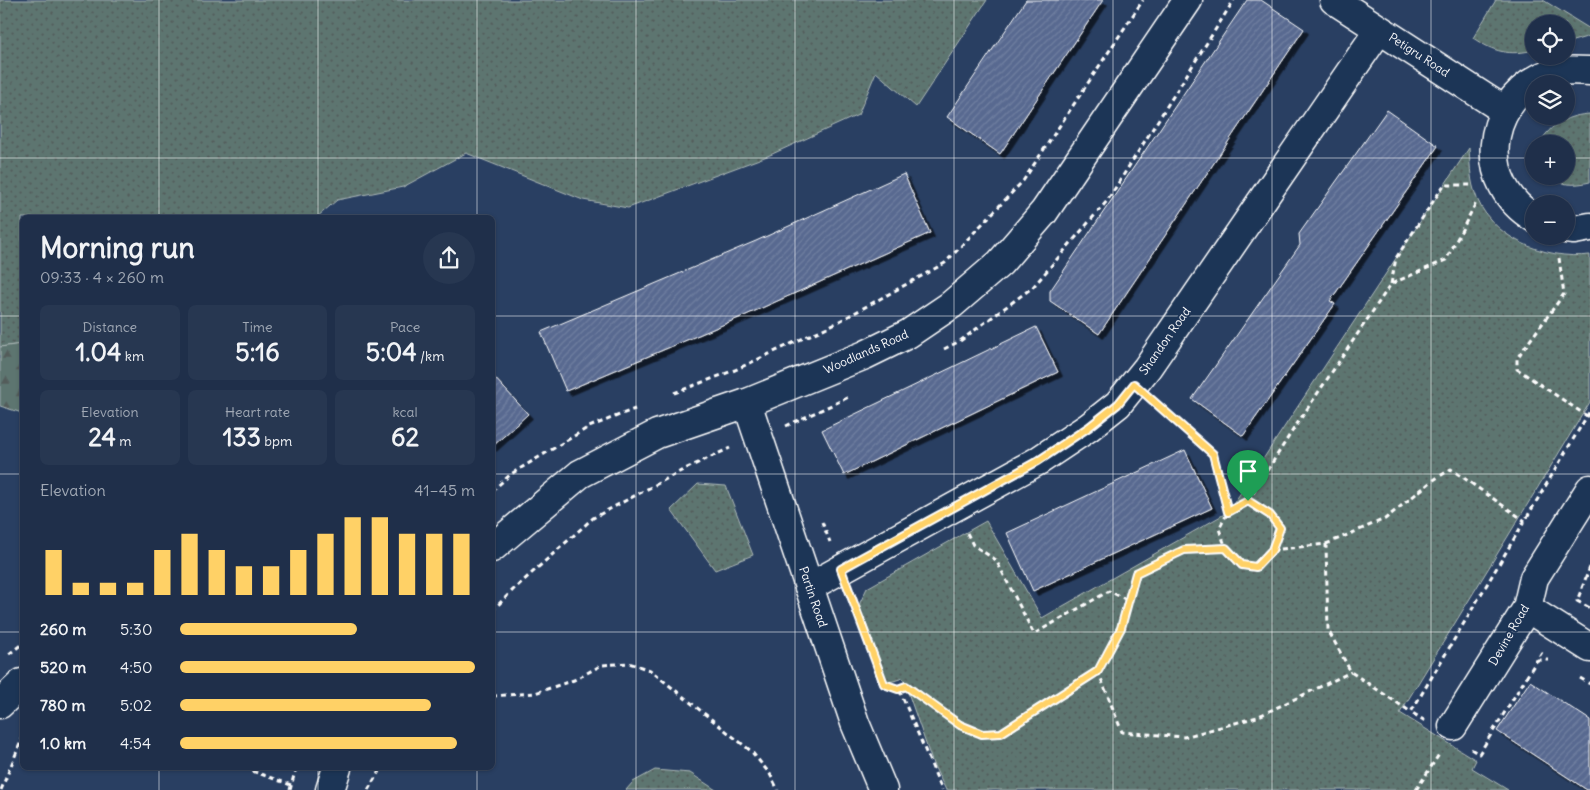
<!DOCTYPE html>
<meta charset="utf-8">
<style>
:root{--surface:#1f2f4a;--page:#273751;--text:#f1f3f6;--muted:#a1a9b5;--line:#3c4a62;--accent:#ffd166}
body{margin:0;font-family:Delius,sans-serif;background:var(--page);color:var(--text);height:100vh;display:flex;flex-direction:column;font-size:19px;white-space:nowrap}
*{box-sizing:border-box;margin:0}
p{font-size:16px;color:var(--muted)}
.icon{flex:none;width:28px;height:28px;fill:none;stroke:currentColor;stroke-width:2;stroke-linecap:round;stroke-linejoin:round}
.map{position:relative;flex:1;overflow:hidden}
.sheet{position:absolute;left:20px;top:215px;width:475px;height:555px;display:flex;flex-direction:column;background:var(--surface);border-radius:8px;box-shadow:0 1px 4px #0004,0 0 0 1px var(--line)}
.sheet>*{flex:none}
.controls{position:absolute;left:1525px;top:15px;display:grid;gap:10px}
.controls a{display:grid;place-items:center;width:50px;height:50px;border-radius:50%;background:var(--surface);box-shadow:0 1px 4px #0004,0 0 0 1px var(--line);font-size:25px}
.pin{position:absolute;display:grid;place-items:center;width:42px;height:42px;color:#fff;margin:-51px -21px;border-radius:50% 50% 50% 0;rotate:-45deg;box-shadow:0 0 5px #0007}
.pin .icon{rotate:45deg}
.round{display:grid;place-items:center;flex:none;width:52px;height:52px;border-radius:26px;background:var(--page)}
.head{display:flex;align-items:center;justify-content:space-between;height:85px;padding:0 20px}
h1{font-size:28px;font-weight:700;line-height:38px}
.figures{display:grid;grid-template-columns:repeat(3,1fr);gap:8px;height:85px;padding:5px 20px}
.figures div{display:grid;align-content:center;border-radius:8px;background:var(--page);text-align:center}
.figures b{font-size:25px;font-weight:700}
.figures small{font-size:14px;font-weight:400}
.figures p{font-size:14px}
.chart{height:140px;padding:10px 20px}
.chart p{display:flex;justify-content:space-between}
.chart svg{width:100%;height:90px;margin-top:5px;stroke:var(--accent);stroke-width:6}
ul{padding:0 20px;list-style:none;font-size:16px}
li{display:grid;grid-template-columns:80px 60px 1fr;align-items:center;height:38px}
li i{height:12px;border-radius:6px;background:var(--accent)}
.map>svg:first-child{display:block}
.grass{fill:url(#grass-dots);stroke:#aebab8}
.forest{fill:url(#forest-firs);stroke:#aebab8}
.building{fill:url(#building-hatch);stroke:#fff;filter:url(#shadow)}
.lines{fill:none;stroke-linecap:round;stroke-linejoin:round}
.minor-casing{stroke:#fff;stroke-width:31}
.path{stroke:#fff;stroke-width:3;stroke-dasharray:5 4;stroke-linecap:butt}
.minor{stroke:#1d3557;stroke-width:28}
.route-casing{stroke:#fff;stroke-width:10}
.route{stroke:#ffd166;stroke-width:6}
.grid{fill:none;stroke:#fff;stroke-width:1;stroke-opacity:0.55}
.labels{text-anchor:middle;stroke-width:4;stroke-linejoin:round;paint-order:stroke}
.street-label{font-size:12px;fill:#fff;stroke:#1d3557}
</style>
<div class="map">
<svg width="1590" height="790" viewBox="0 0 1590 790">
<defs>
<pattern id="grass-dots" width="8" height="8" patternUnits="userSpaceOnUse" patternTransform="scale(1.25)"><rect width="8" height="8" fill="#5d7470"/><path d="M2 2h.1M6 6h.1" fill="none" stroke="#535c5a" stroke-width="1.8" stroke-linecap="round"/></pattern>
<pattern id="forest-firs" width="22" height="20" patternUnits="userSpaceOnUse" patternTransform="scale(1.25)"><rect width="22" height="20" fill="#5d7470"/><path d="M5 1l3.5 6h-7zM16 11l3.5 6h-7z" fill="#535c5a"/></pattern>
<pattern id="building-hatch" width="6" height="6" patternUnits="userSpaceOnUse" patternTransform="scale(1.25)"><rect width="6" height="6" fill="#586990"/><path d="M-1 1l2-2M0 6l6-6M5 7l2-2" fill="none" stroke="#7180a1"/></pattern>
<filter id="shadow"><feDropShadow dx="4.5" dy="4.5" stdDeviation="0" flood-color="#0009"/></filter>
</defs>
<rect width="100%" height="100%" fill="#293f62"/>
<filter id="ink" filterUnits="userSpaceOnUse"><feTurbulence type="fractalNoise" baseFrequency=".02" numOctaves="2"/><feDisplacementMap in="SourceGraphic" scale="10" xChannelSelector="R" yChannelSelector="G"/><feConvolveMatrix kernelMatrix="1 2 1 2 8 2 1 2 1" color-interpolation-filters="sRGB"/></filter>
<g filter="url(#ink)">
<g class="grass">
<path d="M 0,0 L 987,0 L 916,107 L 876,72 L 858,115 L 770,155 L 628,208 L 583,200 L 466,153 L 403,187 L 337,200 L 317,217 L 22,218 L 22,344 L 0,347 Z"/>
<path d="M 1496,0 L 1543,0 L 1590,29 L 1590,36 L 1566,43 L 1566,24 L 1534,24 L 1534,50 C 1509,56 1494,52 1473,38 Z"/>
<path d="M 1590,114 L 1590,182 C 1574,186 1561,185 1546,177 L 1566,176 L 1566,144 L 1540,144 C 1549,124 1569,115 1590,114 Z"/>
<path d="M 1469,148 C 1470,162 1470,177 1474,190 C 1488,238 1545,260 1590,255 L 1590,402 L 1400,713 L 1476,760 L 1472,768 L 1508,790 L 946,790 L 933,764 L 903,678 L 884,684 L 858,607 L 867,588 L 986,521 L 1042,618 L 1228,512 Z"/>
<path d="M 698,484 L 726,486 L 753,555 L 715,570 L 671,510 Z"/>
<path d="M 655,770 L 690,773 L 716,790 L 626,790 L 633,782 Z"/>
</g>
<path class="forest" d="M 22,344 L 22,413 L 0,406 L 0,347 Z"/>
<g class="building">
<path d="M 1026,0 L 1103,0 L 1000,154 L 947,117 Z"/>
<path d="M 1247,0 L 1261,0 L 1304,29 L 1099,334 L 1050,301 L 1050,291 Z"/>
<path d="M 1387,110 L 1438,146 L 1330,301 L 1335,304 L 1243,436 L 1192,399 L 1300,245 L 1299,234 Z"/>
<path d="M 904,174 L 930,233 L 746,315 L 566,391 L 541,332 L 756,241 Z"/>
<path d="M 1036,327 L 1058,372 L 844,475 L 822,430 Z"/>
<path d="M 492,375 L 528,414 L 492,447 Z"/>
<path d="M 1185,450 L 1212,508 L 1033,591 L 1007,533 Z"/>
<path d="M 1530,681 L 1590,720 L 1590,790 L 1587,790 L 1497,731 Z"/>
</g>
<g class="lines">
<g class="minor-casing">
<g id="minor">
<path d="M 1334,0 L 1504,110"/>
<path d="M 1534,218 C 1477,184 1484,106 1541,77 C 1556,69 1574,70 1590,71"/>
<path d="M 1566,229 L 1574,230 L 1590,227"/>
<path d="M 747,403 L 855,723 L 883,790"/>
<path d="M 492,548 L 580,474 L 657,434 L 747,403 L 865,355 L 908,334 L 951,305 L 1000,263 L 1044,212 L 1188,0"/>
<path d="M 809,587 L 1038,461 L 1089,427 L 1118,404 L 1147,368 L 1379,30"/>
<path d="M 1527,608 L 1590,648"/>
<path d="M 0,704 L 22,683"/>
<path d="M 1453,726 L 1527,608 L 1534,578 L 1590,489"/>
<path d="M 330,790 L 337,768"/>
</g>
</g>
<g class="path">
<path d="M 1559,258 L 1564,294 L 1517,358 L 1517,369 L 1587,416"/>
<path d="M 1391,284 L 1396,258 L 1444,185 L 1472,185"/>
<path d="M 944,349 L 960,341 L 1033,287 L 1107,201 L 1234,0"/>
<path d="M 674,393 L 735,370 L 838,322 L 945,263 L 1023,181 L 1143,0"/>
<path d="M 1157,404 L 1213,454 L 1228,512"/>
<path d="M 786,426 L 851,396"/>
<path d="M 492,491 L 511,474 L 589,427 L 635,409"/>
<path d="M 1248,501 L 1291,433 L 1391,284 L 1446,260 L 1477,201"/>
<path d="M 822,522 L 830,542"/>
<path d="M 967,533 L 973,545 L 996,560 L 1034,634 L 1109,591 L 1129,601"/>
<path d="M 1326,544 L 1385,519 L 1432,481 L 1451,469 L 1525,521"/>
<path d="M 1272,550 L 1326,544 L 1328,630 L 1351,672 L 1411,712"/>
<path d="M 1590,567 L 1577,601 L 1590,608"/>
<path d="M 852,599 L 884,684 L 899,689 L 942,790"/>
<path d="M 492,611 L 513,590 L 593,518 L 683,470 L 730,448"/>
<path d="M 1542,652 L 1537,660 L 1549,660"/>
<path d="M 9,654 L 22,644"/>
<path d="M 1098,671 L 1122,732 L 1184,737 L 1257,717 L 1351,672"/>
<path d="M 1580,678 L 1590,684"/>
<path d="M 899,689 L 906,686 L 960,725 L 982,734 L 1001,733 L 1098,671 L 1121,628 L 1136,573 L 1184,550 L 1226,548 L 1242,565 L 1256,567 L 1272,550 L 1280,527 L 1270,515 L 1248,501 L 1228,512 L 1219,529 L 1226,548"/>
<path d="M 492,696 L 535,693 L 574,680 L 602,665 L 629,663 L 650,670 L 751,751 L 770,774 L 778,790"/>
<path d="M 1425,721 L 1411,712 L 1590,411"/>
<path d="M 1471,749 L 1479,754 L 1537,660"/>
<path d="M 244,768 L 291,785"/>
<path d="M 1,790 L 22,739"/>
<path d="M 290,790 L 296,768"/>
<path d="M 368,790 L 381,768"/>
<path d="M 1416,790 L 1440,753"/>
</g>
<use href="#minor" class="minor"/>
</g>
</g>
<g class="lines" filter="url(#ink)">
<g class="route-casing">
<path id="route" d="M 1134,384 L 1213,454 L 1228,512 L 1248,501 L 1270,515 L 1280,528 L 1272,550 L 1256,567 L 1242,565 L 1226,548 L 1184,550 L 1136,573 L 1121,628 L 1098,671 L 1001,733 L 982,734 L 960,725 L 906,686 L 898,689 L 884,684 L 841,569 L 1038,461 L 1089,427 L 1118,404 Z"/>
</g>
<use href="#route" class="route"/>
</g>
<path class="grid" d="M 159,0 L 159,218M 318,0 L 318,218M 477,0 L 477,218M 636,0 L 636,790M 795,0 L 795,790M 954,0 L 954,790M 1113,0 L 1113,790M 1272,0 L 1272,790M 1431,0 L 1431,790M 0,158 L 1534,158M 1566,158 L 1590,158M 0,316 L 22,316M 492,316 L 1590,316M 0,474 L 22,474M 492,474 L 1590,474M 0,632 L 22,632M 492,632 L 1590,632M 159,768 L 159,790M 318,768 L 318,790M 477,768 L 477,790"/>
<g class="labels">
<g class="street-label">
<text transform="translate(1419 55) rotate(33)" y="4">Petigru Road</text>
<text transform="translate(1165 341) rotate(-55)" y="4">Shandon Road</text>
<text transform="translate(866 352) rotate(-24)" y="4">Woodlands Road</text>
<text transform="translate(813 597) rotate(71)" y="4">Partin Road</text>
<text transform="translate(1509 635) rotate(-60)" y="4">Devine Road</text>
</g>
</g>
</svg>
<div class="controls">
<a><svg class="icon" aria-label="locate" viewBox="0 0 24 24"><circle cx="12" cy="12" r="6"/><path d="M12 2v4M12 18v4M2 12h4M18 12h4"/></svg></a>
<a><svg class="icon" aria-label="layers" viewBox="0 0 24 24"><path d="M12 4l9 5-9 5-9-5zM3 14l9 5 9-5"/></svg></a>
<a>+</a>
<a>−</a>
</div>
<div class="pin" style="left:1248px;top:501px;background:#1e9e55"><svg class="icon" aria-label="arrive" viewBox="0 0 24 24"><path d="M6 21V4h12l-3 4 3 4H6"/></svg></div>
<section class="sheet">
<div class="head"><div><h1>Morning run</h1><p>09:33 · 4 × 260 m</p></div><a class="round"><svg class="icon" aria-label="share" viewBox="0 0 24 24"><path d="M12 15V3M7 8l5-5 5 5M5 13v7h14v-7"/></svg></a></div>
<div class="figures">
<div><p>Distance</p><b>1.04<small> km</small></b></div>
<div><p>Time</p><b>5:16</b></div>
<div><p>Pace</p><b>5:04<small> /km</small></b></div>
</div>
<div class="figures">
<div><p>Elevation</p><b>24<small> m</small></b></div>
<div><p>Heart rate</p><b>133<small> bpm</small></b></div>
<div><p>kcal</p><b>62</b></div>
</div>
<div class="chart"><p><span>Elevation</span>41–45 m</p>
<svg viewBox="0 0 160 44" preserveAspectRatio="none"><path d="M5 44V22M15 44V38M25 44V38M35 44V38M45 44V22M55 44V14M65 44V22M75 44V30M85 44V30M95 44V22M105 44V14M115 44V6M125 44V6M135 44V14M145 44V14M155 44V14"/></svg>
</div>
<ul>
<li><b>260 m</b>5:30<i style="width:60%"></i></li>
<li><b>520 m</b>4:50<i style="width:100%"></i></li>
<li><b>780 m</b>5:02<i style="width:85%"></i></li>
<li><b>1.0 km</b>4:54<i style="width:94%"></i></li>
</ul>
</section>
</div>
